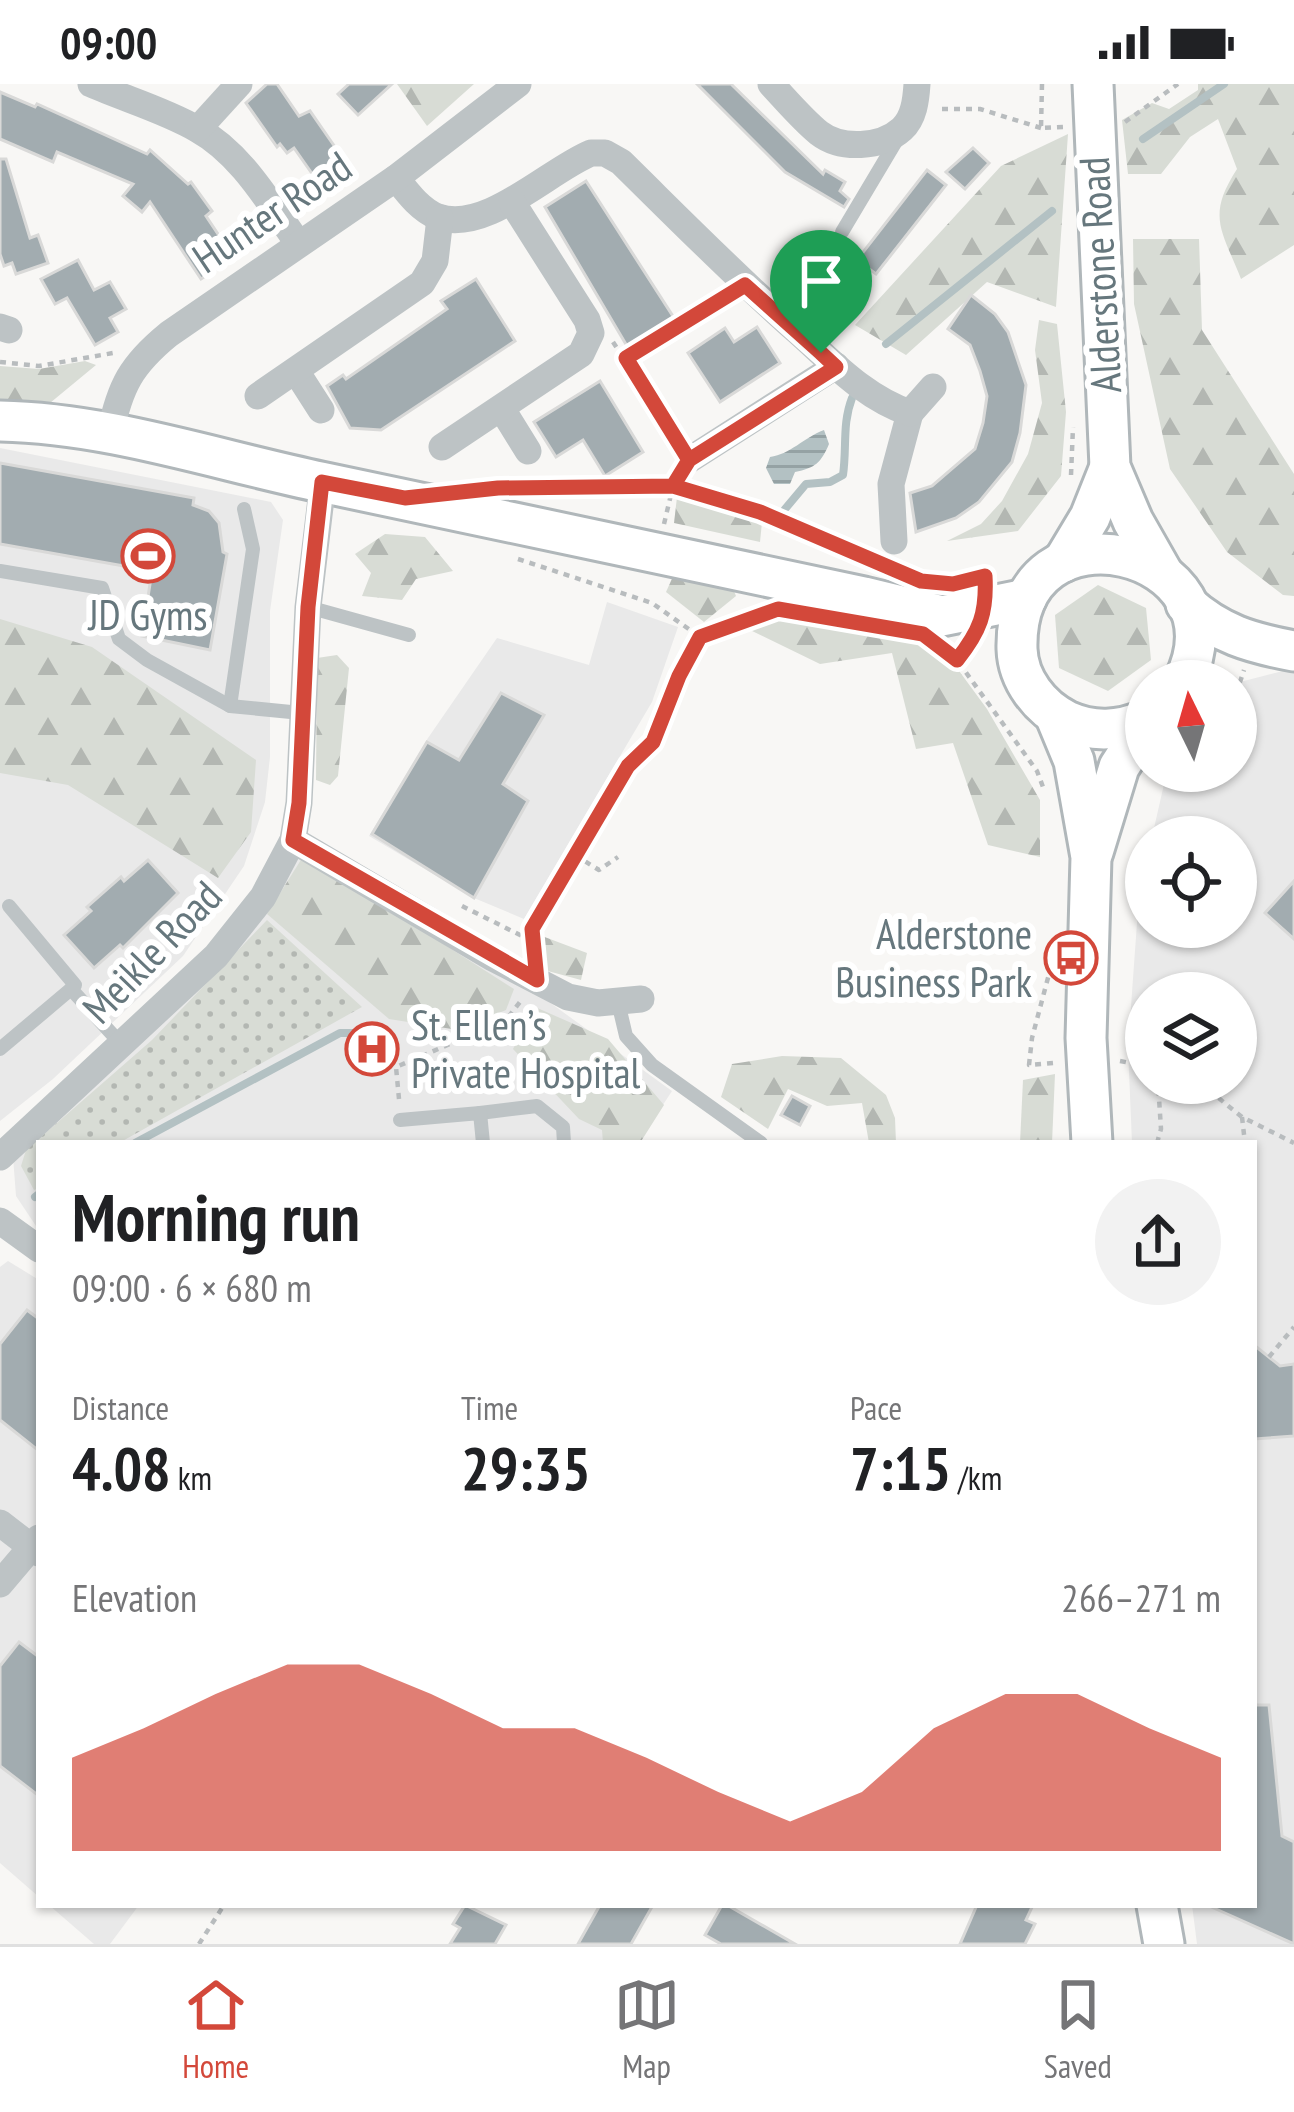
<!DOCTYPE html>
<meta charset="utf-8">
<style>
:root{--surface:#fff;--page:#f2f2f2;--text:#202124;--muted:#757577;--line:#e0e0e0;--accent:#d3483a}
body{margin:0;font-family:"PT Sans Narrow",sans-serif;background:var(--page);color:var(--text);height:100vh;display:flex;flex-direction:column;font-size:45px;white-space:nowrap}
*{box-sizing:border-box;margin:0}
p{font-size:39px;color:var(--muted)}
.icon{flex:none;width:66px;height:66px;fill:none;stroke:currentColor;stroke-width:2;stroke-linecap:round;stroke-linejoin:round}
.map{position:relative;flex:1;overflow:hidden}
.details{position:absolute;left:36px;top:1056px;width:1221px;height:768px;display:flex;flex-direction:column;background:var(--surface);border-radius:0px;box-shadow:0 3px 9px #0004}
.details>*{flex:none}
.needle{width:78px;rotate:355deg}
.buttons{position:absolute;left:1125px;top:576px;display:grid;gap:24px}
.buttons a{display:grid;place-items:center;width:132px;height:132px;border-radius:50%;background:var(--surface);box-shadow:0 3px 9px #0004;font-size:60px}
.pin{position:absolute;display:grid;place-items:center;width:102px;height:102px;color:#fff;margin:-123px -51px;border-radius:50% 50% 50% 0;rotate:-45deg;box-shadow:0 0 12px #0007}
.pin .icon{rotate:45deg}
.round{display:grid;place-items:center;flex:none;width:126px;height:126px;border-radius:63px;background:var(--page)}
.headline{display:flex;align-items:center;justify-content:space-between;height:204px;padding:0 36px}
h1{font-size:66px;font-weight:800;line-height:90px}
.figures{display:grid;grid-template-columns:repeat(3,1fr);gap:18px;height:204px;padding:12px 36px}
.figures div{display:grid;align-content:center}
.figures b{font-size:60px;font-weight:800}
.figures small{font-size:33px;font-weight:400}
.figures p{font-size:33px}
.chart{height:336px;padding:24px 36px}
.chart p{display:flex;justify-content:space-between}
.chart svg{width:100%;height:216px;margin-top:12px;fill:var(--accent);opacity:.7}
.status{display:flex;justify-content:space-between;align-items:center;height:84px;padding:0 60px;background:var(--surface);direction:ltr}
.status svg{height:33px;fill:currentColor}
.menu{display:flex;justify-content:space-around;align-items:center;height:168px;border-top:3px solid var(--line);background:var(--surface);font-size:33px;color:var(--muted)}
.menu a{display:grid;justify-items:center;gap:6px}
.menu .on{color:var(--accent)}
.map>svg:first-child{display:block}
.built{fill:#e9e9e9;fill-rule:evenodd}
.grass{fill:url(#grass-dots)}
.forest{fill:url(#forest-firs)}
.water{fill:url(#water-rules)}
.lines{fill:none;stroke-linecap:round;stroke-linejoin:round}
.stream{stroke:#b3c1c3;stroke-width:8}
.building{fill:#a2acb0;stroke:#d9d9d8;stroke-width:3}
.secondary-casing{stroke:#b0b7ba;stroke-width:45}
.path{stroke:#b8bcbe;stroke-width:4.5;stroke-dasharray:6 6;stroke-linecap:butt}
.lane{stroke:#bdc3c5;stroke-width:14}
.street{stroke:#bdc3c5;stroke-width:27}
.secondary{stroke:#fff;stroke-width:39}
.route-casing{stroke:#fff;stroke-width:24}
.route{stroke:#d3483a;stroke-width:15}
.labels{text-anchor:middle;stroke-width:12;stroke-linejoin:round;paint-order:stroke}
.street-label{font-size:42px;fill:#66777d;stroke:#fff}
.poi-label{font-size:42px;fill:#66777d;stroke:#fff}
</style>
<div class="status"><b>09:00</b><svg viewBox="0 0 49 12"><path d="M0 12V9h3v3zM5 12V6h3v6zM10 12V3h3v9zM15 12V0h3v12zM26 1h20v11H26zM47 4h2v5h-2z"/></svg></div>
<div class="map">
<svg width="1294" height="1860" viewBox="0 0 1294 1860">
<defs>
<pattern id="grass-dots" width="8" height="8" patternUnits="userSpaceOnUse" patternTransform="scale(3)"><rect width="8" height="8" fill="#d8dcd5"/><path d="M2 2h.1M6 6h.1" fill="none" stroke="#b3b7b2" stroke-width="1.8" stroke-linecap="round"/></pattern>
<pattern id="forest-firs" width="22" height="20" patternUnits="userSpaceOnUse" patternTransform="scale(3)"><rect width="22" height="20" fill="#d8dcd5"/><path d="M5 1l3.5 6h-7zM16 11l3.5 6h-7z" fill="#b3b7b2"/></pattern>
<pattern id="water-rules" width="6" height="5" patternUnits="userSpaceOnUse" patternTransform="scale(3)"><rect width="6" height="5" fill="#b3c1c3"/><path d="M0 2.5h6" fill="none" stroke="#95a2a4"/></pattern>
</defs>
<rect width="100%" height="100%" fill="#f8f7f5"/>
<g class="built">
<path d="M 0,364 L 271,418 L 283,436 L 270,527 L 270,673 L 265,718 L 244,782 L 183,872 L 53,995 L 0,1037 Z"/>
<path d="M 607,518 L 678,543 L 652,618 L 524,835 L 474,814 L 369,752 L 428,654 L 497,554 L 589,581 Z"/>
<path d="M 1283,587 L 1294,587 L 1294,1860 L 1197,1860 L 1192,1821 L 1254,1821 L 1254,1059 L 1132,1059 L 1128,964 L 1139,811 L 1146,780 L 1146,843 L 1236,843 L 1236,753 L 1152,753 L 1167,687 L 1236,687 L 1236,599 ZM 1146,909 L 1236,909 L 1236,999 L 1146,999 Z"/>
<path d="M 297,770 L 545,915 L 672,1007 L 638,1059 L 39,1059 L 39,1144 L 36,1142 L 16,1112 L 13,1073 Z"/>
<path d="M 8,1177 L 39,1196 L 39,1813 L 0,1779 L 0,1183 Z"/>
<path d="M 49,1821 L 139,1821 L 110,1860 L 94,1860 Z"/>
</g>
<path class="grass" d="M 267,836 L 362,923 L 119,1059 L 39,1059 L 39,1104 L 34,1106 L 21,1082 L 26,1066 L 152,956 Z"/>
<g class="forest">
<path d="M 397,0 L 474,0 L 427,42 Z"/>
<path d="M 1198,0 L 1294,0 L 1294,161 L 1241,195 C 1222,146 1206,133 1237,85 L 1218,35 L 1190,53 L 1161,90 L 1128,90 L 1122,36 L 1152,19 L 1169,25 L 1198,6 Z"/>
<path d="M 1068,50 L 1056,223 L 987,198 L 906,271 L 855,241 L 1001,82 Z"/>
<path d="M 1133,155 L 1199,155 L 1202,246 L 1294,390 L 1294,512 L 1283,511 L 1227,468 L 1170,385 L 1134,220 Z"/>
<path d="M 1039,236 L 1057,240 L 1066,328 L 1061,392 L 1018,447 L 947,457 L 981,440 L 1002,417 L 1028,370 L 1042,319 L 1035,266 Z"/>
<path d="M 85,277 L 96,281 L 50,319 L 0,316 L 0,282 L 39,285 Z"/>
<path d="M 677,413 L 762,438 L 760,458 L 674,439 Z"/>
<path d="M 385,450 L 425,453 L 453,487 L 416,495 L 402,516 L 362,512 L 371,489 L 355,470 Z"/>
<path d="M 675,488 L 731,500 L 736,512 L 704,538 L 666,508 Z"/>
<path d="M 1098,501 L 1146,524 L 1151,576 L 1108,607 L 1059,584 L 1055,531 Z"/>
<path d="M 778,529 L 922,555 L 954,580 L 987,625 L 1040,716 L 1040,773 L 988,761 L 953,659 L 916,665 L 892,569 L 820,580 L 750,546 Z"/>
<path d="M 0,535 L 92,563 L 256,676 L 251,748 L 218,794 L 68,701 L 0,689 Z"/>
<path d="M 337,571 L 349,584 L 338,692 L 330,701 L 316,696 L 317,574 Z"/>
<path d="M 304,771 L 514,905 L 506,926 L 458,946 L 389,935 L 267,830 Z"/>
<path d="M 542,852 L 587,869 L 581,896 L 544,886 Z"/>
<path d="M 535,923 L 608,955 L 664,1021 L 640,1059 L 603,1059 L 602,1046 L 579,1035 L 513,965 Z"/>
<path d="M 782,972 L 841,974 L 886,1011 L 895,1034 L 896,1059 L 869,1059 L 862,1019 L 827,1022 L 788,1005 L 768,1045 L 721,1013 L 732,980 Z"/>
<path d="M 1055,990 L 1052,1059 L 1020,1059 L 1023,996 Z"/>
</g>
<path class="water" d="M 824,346 L 829,360 C 821,379 815,384 795,388 L 790,400 L 774,400 L 766,384 L 770,373 C 791,370 803,354 824,346 Z"/>
<g class="lines">
<g class="stream">
<path d="M 1143,55 L 1224,0"/>
<path d="M 886,260 L 1052,127"/>
<path d="M 785,425 L 806,400 L 830,398 L 843,391 C 847,363 842,340 852,314"/>
<path d="M 135,1059 L 340,949 L 363,949"/>
<path d="M 35,1113 L 39,1110"/>
</g>
</g>
<g class="building">
<path d="M 267,0 L 277,0 L 299,32 L 310,27 L 353,89 L 325,108 L 294,64 L 287,69 L 280,60 L 277,63 L 246,19 Z"/>
<path d="M 349,0 L 392,0 L 358,31 L 338,10 Z"/>
<path d="M 697,0 L 731,0 L 823,90 L 825,86 L 845,98 L 840,107 L 849,115 L 844,123 L 785,88 Z"/>
<path d="M 0,8 L 35,23 L 37,20 L 147,70 L 150,66 L 188,100 L 191,98 L 212,127 L 206,132 L 234,174 L 201,195 L 150,118 L 142,128 L 123,112 L 133,100 L 57,68 L 53,78 L 0,55 Z"/>
<path d="M 973,64 L 989,79 L 965,105 L 946,88 Z"/>
<path d="M 0,75 L 6,75 L 30,154 L 38,151 L 48,179 L 16,190 L 12,179 L 4,182 L 0,170 Z"/>
<path d="M 927,86 L 946,101 L 876,190 L 857,176 Z"/>
<path d="M 586,97 L 676,237 L 627,262 L 545,123 Z"/>
<path d="M 78,176 L 94,206 L 110,198 L 126,225 L 110,234 L 118,248 L 95,261 L 67,214 L 55,220 L 41,195 Z"/>
<path d="M 476,195 L 515,257 L 381,346 L 350,344 L 327,302 L 343,291 L 346,295 L 447,225 L 441,217 Z"/>
<path d="M 971,211 L 995,230 L 1008,248 L 1026,301 L 1020,349 L 1012,378 L 979,418 L 956,434 L 916,448 L 910,409 L 932,402 L 975,365 L 983,339 L 987,312 L 980,287 L 970,261 L 948,245 Z"/>
<path d="M 757,243 L 780,279 L 720,318 L 688,269 L 725,244 L 734,258 Z"/>
<path d="M 600,297 L 643,368 L 605,392 L 583,356 L 556,373 L 534,338 Z"/>
<path d="M 0,379 L 194,414 L 193,421 L 209,427 L 219,439 L 223,468 L 227,470 L 210,566 L 142,552 L 152,487 L 0,460 Z"/>
<path d="M 501,609 L 544,631 L 503,700 L 528,717 L 474,814 L 372,750 L 427,658 L 459,676 Z"/>
<path d="M 148,776 L 178,809 L 123,864 L 120,861 L 94,884 L 64,851 L 91,827 L 87,823 L 121,793 L 124,797 Z"/>
<path d="M 1294,797 L 1294,855 L 1265,829 Z"/>
<path d="M 792,1012 L 810,1022 L 800,1041 L 781,1031 Z"/>
<path d="M 27,1226 L 39,1235 L 39,1367 L 0,1336 L 0,1260 Z"/>
<path d="M 1254,1261 L 1280,1282 L 1294,1280 L 1294,1352 L 1254,1355 Z"/>
<path d="M 19,1558 L 39,1573 L 39,1712 L 0,1682 L 0,1582 Z"/>
<path d="M 1254,1621 L 1269,1621 L 1282,1752 L 1294,1758 L 1294,1860 L 1207,1821 L 1254,1821 Z"/>
<path d="M 465,1821 L 506,1841 L 495,1860 L 450,1860 L 460,1844 L 453,1840 Z"/>
<path d="M 600,1821 L 653,1821 L 631,1860 L 578,1860 Z"/>
<path d="M 722,1821 L 727,1821 L 795,1860 L 721,1860 L 705,1851 Z"/>
<path d="M 977,1821 L 1033,1821 L 1026,1836 L 1035,1840 L 1025,1860 L 960,1860 Z"/>
</g>
<g class="lines">
<g class="secondary-casing">
<g id="secondary">
<path d="M 1093,0 L 1110,383 L 1133,437 L 1162,488"/>
<path d="M 0,337 C 108,339 216,376 321,398 C 502,436 683,475 864,513 L 942,532 L 1026,515"/>
<path d="M 1063,478 L 1090,433 L 1110,383"/>
<path d="M 1186,520 C 1219,550 1251,559 1294,567"/>
<path d="M 1055,631 L 1074,677 L 1091,773 L 1086,954 L 1092,1059"/>
<path d="M 1146,636 C 1119,647 1094,649 1067,637 C 1040,624 1018,596 1017,565 C 1013,408 1249,465 1184,597"/>
<path d="M 1093,768 L 1119,683 L 1146,641"/>
<path d="M 1157,1821 L 1164,1860"/>
</g>
</g>
<g class="path">
<path d="M 1042,0 L 1041,44 L 1064,43"/>
<path d="M 942,25 L 980,25 L 1041,44"/>
<path d="M 1125,38 L 1178,0"/>
<path d="M 613,258 L 675,353"/>
<path d="M 626,274 L 724,214"/>
<path d="M 0,278 L 39,282 L 113,269"/>
<path d="M 1071,391 L 1073,343"/>
<path d="M 515,403 L 672,402"/>
<path d="M 664,440 L 673,402 L 760,428 L 878,479"/>
<path d="M 518,475 L 652,519 L 700,553 L 679,592 L 653,658 L 628,682 L 532,845 L 533,865"/>
<path d="M 700,553 L 768,528"/>
<path d="M 970,560 L 957,576 L 1037,687 L 1043,703"/>
<path d="M 1236,610 L 1244,586"/>
<path d="M 575,771 L 599,786 L 618,773"/>
<path d="M 462,822 L 532,857"/>
<path d="M 1120,977 L 1146,982"/>
<path d="M 1053,979 L 1029,981 L 1032,954 L 1053,875"/>
<path d="M 1200,999 L 1242,1033 L 1294,1059"/>
<path d="M 399,1015 L 396,983 L 506,936 L 520,918"/>
<path d="M 1242,1033 L 1245,1059"/>
<path d="M 1157,1059 L 1161,1045 L 1158,999"/>
<path d="M 1269,1273 L 1294,1243"/>
<path d="M 199,1860 L 224,1821"/>
</g>
<g class="lane">
<path d="M 842,148 L 898,54"/>
<path d="M 0,487 L 102,504 L 119,555 L 147,576 L 230,622 L 301,629"/>
<path d="M 308,523 L 409,551"/>
<path d="M 230,622 L 253,465 L 244,425"/>
<path d="M 9,822 L 75,901 L 71,905"/>
<path d="M 618,918 L 626,952 L 652,981 L 761,1059"/>
<path d="M 0,965 L 71,905 L 122,961"/>
<path d="M 480,1029 L 537,1022 L 563,1043 L 564,1059"/>
<path d="M 400,1036 L 480,1029 L 483,1059"/>
</g>
<g class="street">
<path d="M 91,0 C 125,15 164,26 197,45 C 242,70 269,119 298,159"/>
<path d="M 771,0 C 786,16 802,35 819,49 C 841,66 881,64 902,45 C 914,34 916,16 917,0"/>
<path d="M 198,45 L 239,0"/>
<path d="M 396,94 C 407,108 420,126 438,133 C 486,150 549,86 591,69 L 605,69 L 621,78 C 679,135 736,193 797,247 C 833,279 864,313 910,329 L 891,400 L 894,457"/>
<path d="M 0,243 L 9,246"/>
<path d="M 296,287 L 321,326"/>
<path d="M 258,312 L 422,199 L 435,177 L 440,134"/>
<path d="M 502,325 L 528,367"/>
<path d="M 910,329 L 933,303"/>
<path d="M 110,350 C 120,302 131,281 169,250 L 396,94 L 518,0"/>
<path d="M 442,363 L 581,270 L 591,249 L 587,236 L 512,118"/>
<path d="M 689,376 L 836,282"/>
<path d="M 293,756 L 493,874 L 568,913 L 598,919 L 641,915"/>
<path d="M 0,1073 L 216,872 L 263,813 L 293,756 L 299,719 L 308,523 L 323,398"/>
<path d="M 0,1137 L 39,1165"/>
<path d="M 0,1439 L 39,1469"/>
<path d="M 0,1500 L 39,1454"/>
</g>
<use href="#secondary" class="secondary"/>
</g>
<g class="lines">
<g class="route-casing">
<path id="route" d="M 821,269 L 836,283 L 689,376 L 673,402 L 498,404 L 405,414 L 322,398 L 308,523 L 299,719 L 293,756 L 537,896 L 532,845 L 628,682 L 653,658 L 679,592 L 700,553 L 778,525 L 923,550 L 957,576 C 980,547 987,529 985,492 L 953,500 L 921,497 L 760,428 L 673,402 L 689,376 L 626,274 L 745,201 L 821,269"/>
</g>
<use href="#route" class="route"/>
</g>
<defs>
<g id="stadium-ring" transform="scale(2.7)"><circle r="9.5" fill="#fff" stroke="#d3483a" stroke-width="1.5"/><path d="M0-5a6.5 5 0 1 0 0 10a6.5 5 0 1 0 0-10ZM-3.5-1.8h7v3.6h-7Z" fill="#d3483a"/></g>
<g id="bus-ring" transform="scale(2.7)"><circle r="9.5" fill="#fff" stroke="#d3483a" stroke-width="1.5"/><path d="M-5-6H5V4H4V6H2V4H-2V6H-4V4H-5ZM-3.5-4V0h7V-4ZM-3.5 1.2v1.5H-2V1.2ZM2 1.2v1.5H3.5V1.2Z" fill="#d3483a"/></g>
<g id="hospital-ring" transform="scale(2.7)"><circle r="9.5" fill="#fff" stroke="#d3483a" stroke-width="1.5"/><path d="M-5-5h3v3.5h4V-5h3V5h-3V1.5h-4V5h-3Z" fill="#d3483a"/></g>
</defs>
<g fill-rule="evenodd">
<use href="#stadium-ring" x="148" y="472"/>
<use href="#bus-ring" x="1071" y="874"/>
<use href="#hospital-ring" x="372" y="965"/>
</g>
<g class="labels">
<g class="street-label">
<text transform="translate(272 128) rotate(-34)" y="15">Hunter Road</text>
<text transform="translate(1100 191) rotate(-93)" y="15">Alderstone Road</text>
<text transform="translate(152 868) rotate(-46)" y="15">Meikle Road</text>
</g>
<g class="poi-label">
<text x="148" y="546">JD Gyms</text>
<text x="1032" y="865" text-anchor="end">Alderstone<tspan x="1032" dy="48">Business Park</tspan></text>
<text x="411" y="956" text-anchor="start">St. Ellen’s<tspan x="411" dy="48">Private Hospital</tspan></text>
</g>
</g>
</svg>
<div class="buttons">
<a><svg class="needle" viewBox="-14 -14 28 28"><path d="M0-13l5 13h-10z" fill="#e53935"/><path d="M0 13l5-13h-10z" fill="#757577"/></svg></a>
<a><svg class="icon" aria-label="locate" viewBox="0 0 24 24"><circle cx="12" cy="12" r="6"/><path d="M12 2v4M12 18v4M2 12h4M18 12h4"/></svg></a>
<a><svg class="icon" aria-label="layers" viewBox="0 0 24 24"><path d="M12 4l9 5-9 5-9-5zM3 14l9 5 9-5"/></svg></a>
</div>
<div class="pin" style="left:821px;top:269px;background:#1e9e55"><svg class="icon" aria-label="arrive" viewBox="0 0 24 24"><path d="M6 21V4h12l-3 4 3 4H6"/></svg></div>
<section class="details">
<div class="headline"><div><h1>Morning run</h1><p>09:00 · 6 × 680 m</p></div><a class="round"><svg class="icon" aria-label="share" viewBox="0 0 24 24"><path d="M12 15V3M7 8l5-5 5 5M5 13v7h14v-7"/></svg></a></div>
<div class="figures">
<div><p>Distance</p><b>4.08<small> km</small></b></div>
<div><p>Time</p><b>29:35</b></div>
<div><p>Pace</p><b>7:15<small> /km</small></b></div>
</div>
<div class="chart"><p><span>Elevation</span>266–271 m</p>
<svg viewBox="0 0 160 44" preserveAspectRatio="none"><path d="M0 44V25L10 19L20 12L30 6L40 6L50 12L60 19L70 19L80 25L90 32L100 38L110 32L120 19L130 12L140 12L150 19L160 25V44z"/></svg>
</div>
</section>
</div>
<nav class="menu">
<a class="on"><svg class="icon" aria-label="home" viewBox="0 0 24 24"><path d="M3 11l9-7 9 7M6 9v11h12V9"/></svg>Home</a>
<a><svg class="icon" aria-label="map" viewBox="0 0 24 24"><path d="M3 6l6-2 6 2 6-2v14l-6 2-6-2-6 2zM9 4v14M15 6v14"/></svg>Map</a>
<a><svg class="icon" aria-label="saved" viewBox="0 0 24 24"><path d="M7 4h10v16l-5-4-5 4z"/></svg>Saved</a>
</nav>
